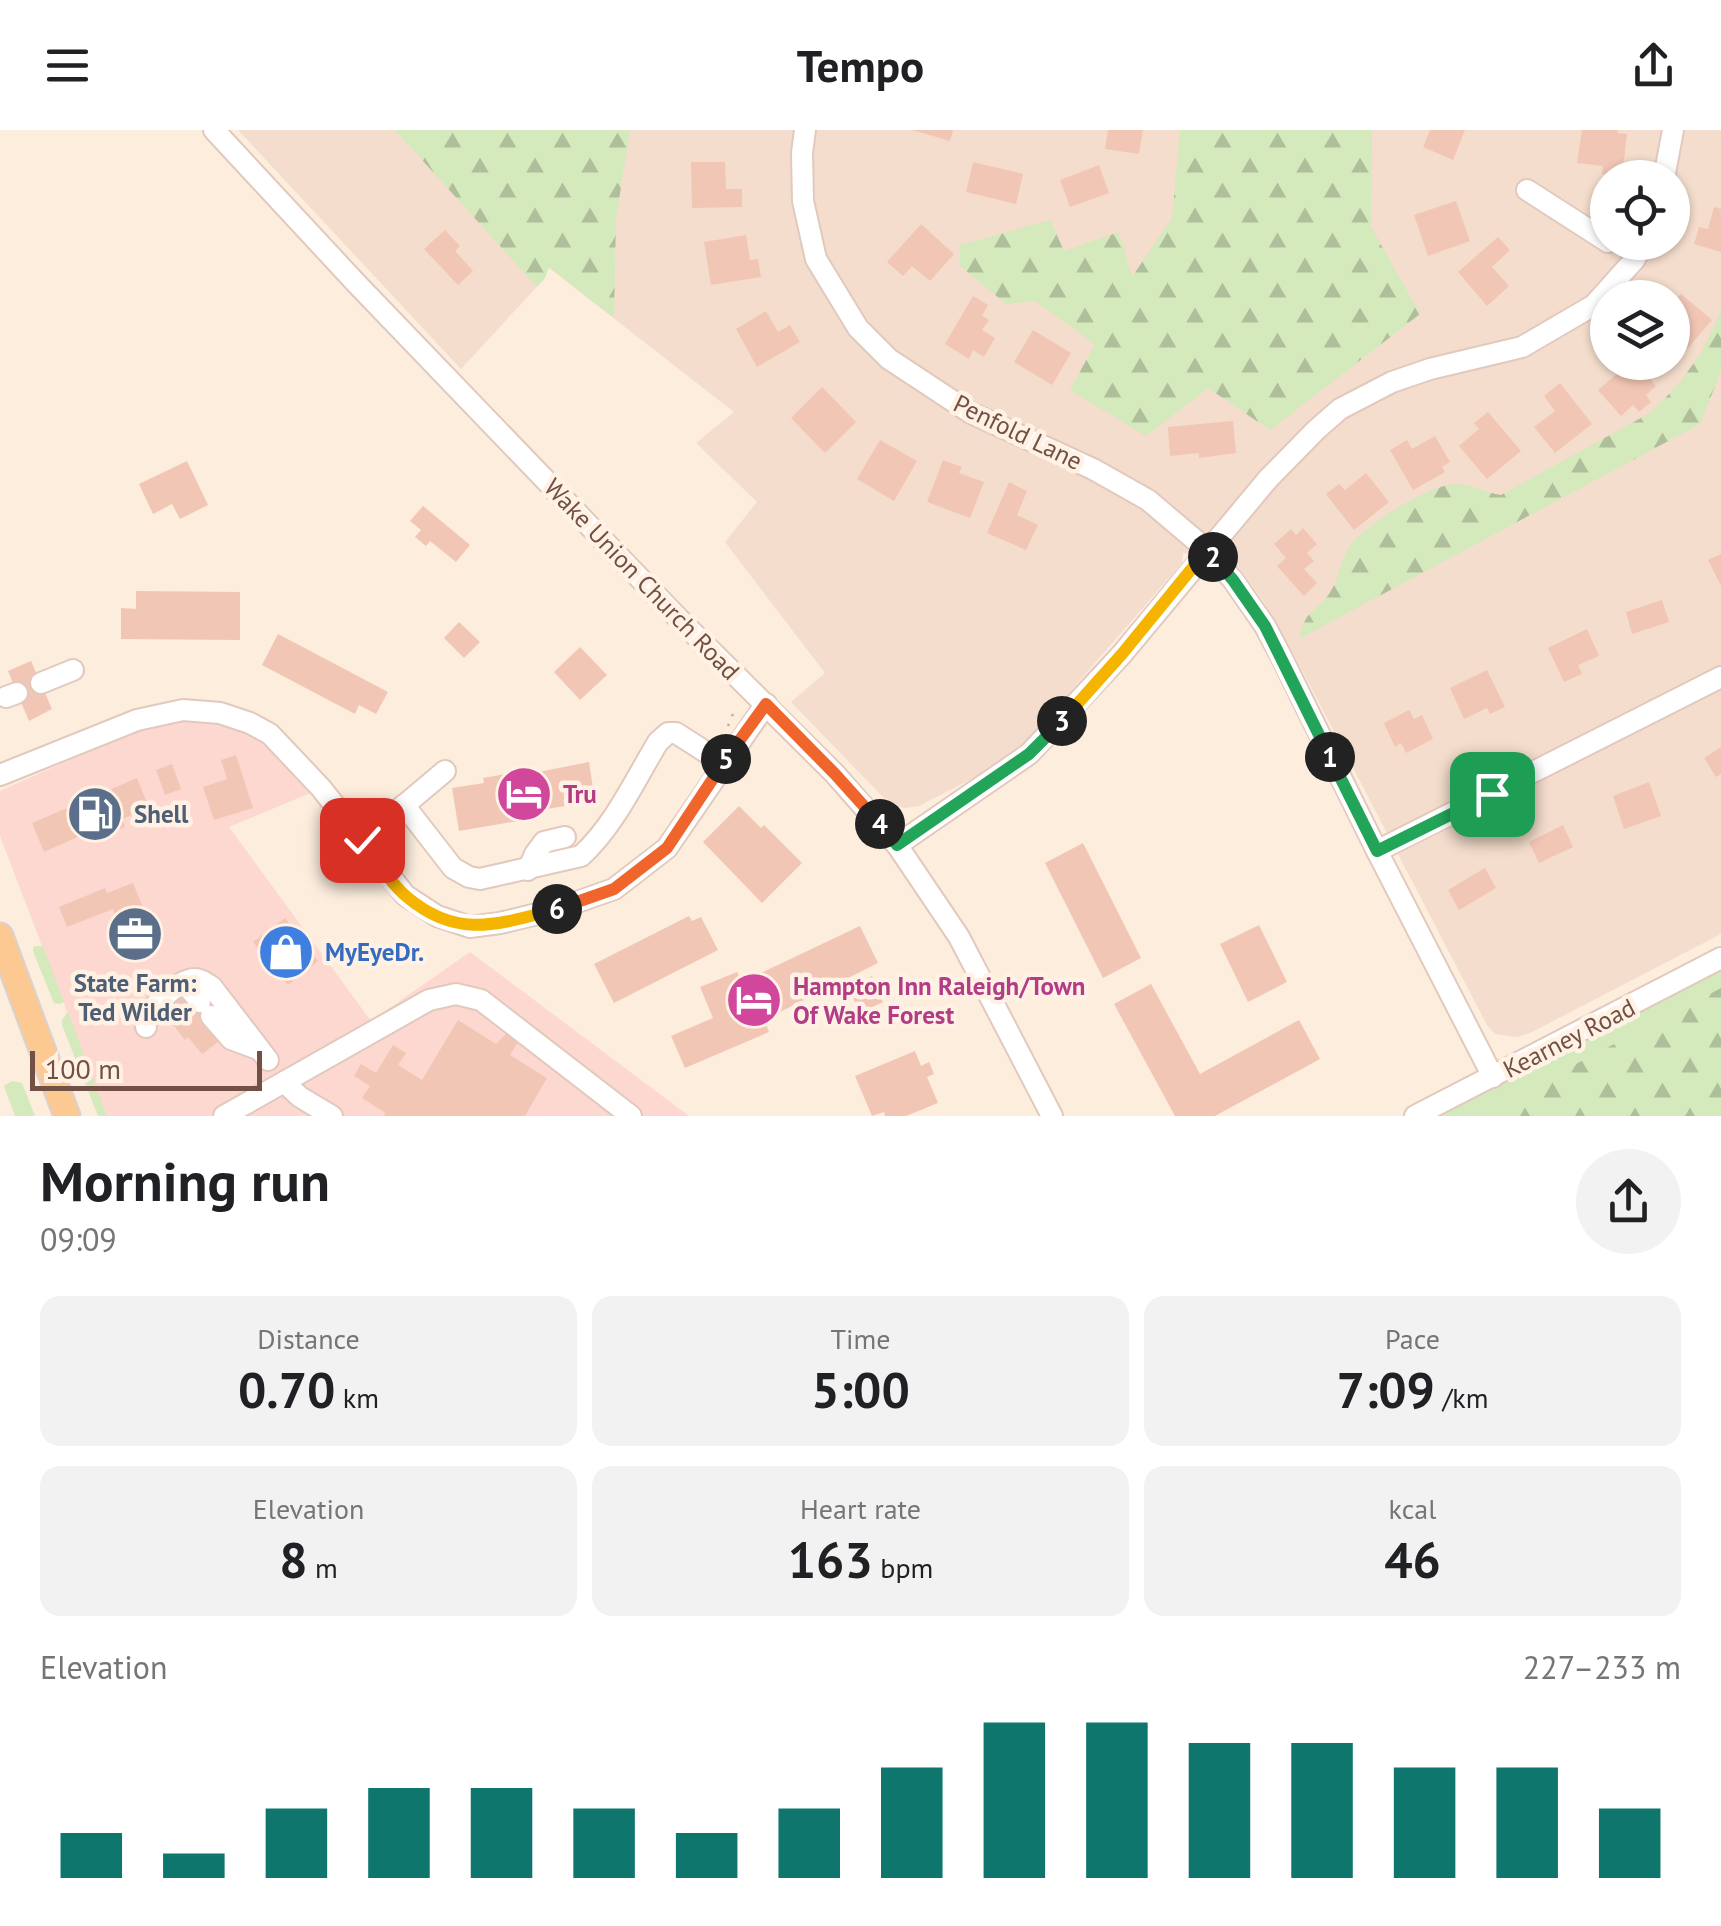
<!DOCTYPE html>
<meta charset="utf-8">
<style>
:root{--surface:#fff;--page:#f2f2f2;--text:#202124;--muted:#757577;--accent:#0f766e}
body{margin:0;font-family:"PT Sans",sans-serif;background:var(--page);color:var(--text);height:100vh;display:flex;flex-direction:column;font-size:38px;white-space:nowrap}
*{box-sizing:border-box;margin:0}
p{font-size:32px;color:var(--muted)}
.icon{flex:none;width:55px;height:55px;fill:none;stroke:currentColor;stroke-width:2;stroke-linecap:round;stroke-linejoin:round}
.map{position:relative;height:986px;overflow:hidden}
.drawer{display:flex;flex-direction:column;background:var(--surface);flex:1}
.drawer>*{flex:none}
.buttons{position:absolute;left:1590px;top:30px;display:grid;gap:20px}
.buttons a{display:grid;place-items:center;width:100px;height:100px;border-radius:50%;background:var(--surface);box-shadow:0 2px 8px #0004;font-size:50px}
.scale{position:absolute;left:30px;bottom:25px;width:232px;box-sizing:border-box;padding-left:10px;border:5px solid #725046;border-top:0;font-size:28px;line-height:35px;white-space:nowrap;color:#725046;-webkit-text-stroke:8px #fff1e4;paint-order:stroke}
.pin{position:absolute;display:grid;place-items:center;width:85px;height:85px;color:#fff;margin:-42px;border-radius:20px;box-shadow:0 5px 15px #0006}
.km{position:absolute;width:50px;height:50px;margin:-25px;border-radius:50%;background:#222;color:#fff;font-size:28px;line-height:50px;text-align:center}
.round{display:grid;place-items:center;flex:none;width:105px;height:105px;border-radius:52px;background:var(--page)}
.headline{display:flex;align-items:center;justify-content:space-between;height:170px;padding:0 40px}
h1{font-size:55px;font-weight:600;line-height:75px}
.stats{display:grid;grid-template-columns:repeat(3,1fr);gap:15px;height:170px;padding:10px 40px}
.stats div{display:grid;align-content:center;border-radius:20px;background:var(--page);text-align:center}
.stats b{font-size:50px;font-weight:600}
.stats small{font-size:28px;font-weight:400}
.stats p{font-size:28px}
.chart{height:280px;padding:20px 40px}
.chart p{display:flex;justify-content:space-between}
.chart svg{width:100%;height:180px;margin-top:10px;stroke:var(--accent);stroke-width:6}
header{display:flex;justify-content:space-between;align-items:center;height:130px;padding:0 40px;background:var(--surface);font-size:45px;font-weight:600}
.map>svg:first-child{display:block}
.residential{fill:#f4ddcc;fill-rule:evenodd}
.commercial{fill:#fdd8d0}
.green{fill:#d4e9bc}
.forest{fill:url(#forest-firs)}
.building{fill:#f2c6b5}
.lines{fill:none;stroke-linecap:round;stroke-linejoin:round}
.minor-casing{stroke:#e2c9bd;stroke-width:24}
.major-casing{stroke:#dad2cf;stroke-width:29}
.path{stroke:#d6a999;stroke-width:2.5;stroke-dasharray:2.5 8;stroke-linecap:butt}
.minor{stroke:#fff;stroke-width:20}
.major{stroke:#fdc993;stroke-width:25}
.split-1-casing{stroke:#fff;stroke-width:20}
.split-2-casing{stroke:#fff;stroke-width:20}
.split-3-casing{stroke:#fff;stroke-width:20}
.split-4-casing{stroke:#fff;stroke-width:20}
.split-5-casing{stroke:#fff;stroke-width:20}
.split-6-casing{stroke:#fff;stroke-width:20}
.split-7-casing{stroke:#fff;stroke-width:20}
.split-1{stroke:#22a559;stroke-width:12}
.split-2{stroke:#22a559;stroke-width:12}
.split-3{stroke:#f5b400;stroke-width:12}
.split-4{stroke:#22a559;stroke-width:12}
.split-5{stroke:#f0652b;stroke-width:12}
.split-6{stroke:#f0652b;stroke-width:12}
.split-7{stroke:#f5b400;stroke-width:12}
.labels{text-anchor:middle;stroke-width:9;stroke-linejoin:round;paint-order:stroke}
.street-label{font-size:25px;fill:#725046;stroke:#fff1e4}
.hotel-label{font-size:25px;font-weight:bold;fill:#b23c85;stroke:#fff1e4;text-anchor:start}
.service-label{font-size:25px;font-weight:bold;fill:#4e5e75;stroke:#fff1e4;text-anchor:start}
.shop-label{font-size:25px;font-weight:bold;fill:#366cbe;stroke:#fff1e4;text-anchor:start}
</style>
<header><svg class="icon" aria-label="menu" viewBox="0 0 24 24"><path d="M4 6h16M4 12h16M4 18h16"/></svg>Tempo<svg class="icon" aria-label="share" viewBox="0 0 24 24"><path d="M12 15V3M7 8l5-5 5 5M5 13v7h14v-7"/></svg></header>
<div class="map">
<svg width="1721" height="986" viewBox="0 0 1721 986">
<defs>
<pattern id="forest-firs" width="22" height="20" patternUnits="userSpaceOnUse" patternTransform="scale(2.5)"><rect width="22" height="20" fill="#d4e9bc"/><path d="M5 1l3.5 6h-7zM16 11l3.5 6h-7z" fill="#b0bf9b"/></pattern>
</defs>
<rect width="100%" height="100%" fill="#fceddd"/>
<path class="residential" d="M 238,0 L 1721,0 L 1721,804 L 1530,903 L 1517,907 L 1495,904 L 1487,895 L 1289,515 L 1262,469 L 1231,427 L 1183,423 L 1182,433 L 1027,611 L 985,642 L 919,676 L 904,678 L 892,673 L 881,665 L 791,572 L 825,543 L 725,412 L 757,372 L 696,313 L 734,282 L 548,137 L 545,148 L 461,239 ZM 1608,48 L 1672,48 L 1672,112 L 1608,112 ZM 1608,168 L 1672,168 L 1672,232 L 1608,232 Z"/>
<path class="commercial" d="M 179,586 L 224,590 L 268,613 L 313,662 L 229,697 L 371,891 L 470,822 L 689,986 L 107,986 L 0,706 L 0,661 L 155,592 Z"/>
<g class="green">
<path d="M 34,816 L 43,816 L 64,872 L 60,874 L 54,873 L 33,821 Z"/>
<path d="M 1721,839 L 1721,858 L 1476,986 L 1435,986 Z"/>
<path d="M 68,882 L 107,986 L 98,986 L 62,895 L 62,890 Z"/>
<path d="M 12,951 L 22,953 L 35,986 L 15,986 L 4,956 Z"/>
</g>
<g class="forest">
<path d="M 395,0 L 630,0 L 616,89 L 614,188 L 549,137 L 545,148 L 537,157 Z"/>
<path d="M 1180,0 L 1372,0 L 1371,97 L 1420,184 L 1270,300 L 1208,258 L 1146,306 L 1070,260 L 1095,214 L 1035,171 L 1006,174 L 960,136 L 960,115 L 1050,90 L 1064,121 L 1119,102 L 1132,147 L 1172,88 Z"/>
<path d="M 1721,181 L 1721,241 L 1700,294 L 1299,509 C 1306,475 1319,483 1332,459 C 1340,446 1341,428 1350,416 C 1364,395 1431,354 1456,354 C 1471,354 1486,363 1501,365 L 1650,283 L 1678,255 L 1701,223 Z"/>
<path d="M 1721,858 L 1721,986 L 1476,986 Z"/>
</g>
<g class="building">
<path d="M 912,0 L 953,0 L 950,11 Z"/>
<path d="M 1108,0 L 1143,0 L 1139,24 L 1105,19 Z"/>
<path d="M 1430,0 L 1465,0 L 1453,30 L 1423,17 Z"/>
<path d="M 1582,0 L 1618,0 L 1618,3 L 1627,4 L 1622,47 L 1602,44 L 1603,36 L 1577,33 Z"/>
<path d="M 691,32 L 725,32 L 726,59 L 742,59 L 742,77 L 692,78 Z"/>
<path d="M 973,32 L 1023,44 L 1016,74 L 966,62 Z"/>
<path d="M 1099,35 L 1109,63 L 1070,77 L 1060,50 Z"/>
<path d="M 1456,71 L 1470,111 L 1428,126 L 1414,85 Z"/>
<path d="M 1714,77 L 1721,79 L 1721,122 L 1694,114 L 1699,97 L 1708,99 Z"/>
<path d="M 921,94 L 954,124 L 930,151 L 912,136 L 903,146 L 887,132 Z"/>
<path d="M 445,100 L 460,116 L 455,121 L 473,141 L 458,155 L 424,119 Z"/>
<path d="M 746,105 L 750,130 L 758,129 L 761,147 L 711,155 L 704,112 Z"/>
<path d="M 1498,107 L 1510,120 L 1492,137 L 1509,156 L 1487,176 L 1458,142 Z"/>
<path d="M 1681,164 L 1712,190 L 1682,225 L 1672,216 L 1672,174 Z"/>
<path d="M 973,166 L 988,175 L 982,186 L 989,190 L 982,200 L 995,208 L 984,227 L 973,220 L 969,229 L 945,214 Z"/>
<path d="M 766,181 L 778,202 L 790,195 L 800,212 L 757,237 L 736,199 Z"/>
<path d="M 1033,200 L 1071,223 L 1052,255 L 1014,232 Z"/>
<path d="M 1610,232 L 1636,232 L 1656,256 L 1646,265 L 1651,272 L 1639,282 L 1633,275 L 1621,286 L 1598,260 L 1619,242 Z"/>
<path d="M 1560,253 L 1592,294 L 1555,323 L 1534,297 L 1555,281 L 1544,266 Z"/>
<path d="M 822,257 L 856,292 L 825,323 L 791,288 Z"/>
<path d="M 1488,282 L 1521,321 L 1487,349 L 1459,316 L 1479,299 L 1474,293 Z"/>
<path d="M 1233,291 L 1236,323 L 1199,328 L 1199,323 L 1170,326 L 1168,297 Z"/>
<path d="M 1435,306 L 1450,332 L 1442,337 L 1445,342 L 1413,360 L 1390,320 L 1407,310 L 1412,319 Z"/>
<path d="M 880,310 L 917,331 L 894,371 L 857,349 Z"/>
<path d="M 943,330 L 962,337 L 959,343 L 984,352 L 970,388 L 927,372 Z"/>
<path d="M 187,331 L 208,375 L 180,389 L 172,374 L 153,384 L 139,354 Z"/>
<path d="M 1366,343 L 1389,372 L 1354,400 L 1326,364 L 1339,354 L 1345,360 Z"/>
<path d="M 1009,352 L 1027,361 L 1017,385 L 1038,395 L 1026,420 L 987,403 Z"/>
<path d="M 423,376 L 470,415 L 456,432 L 430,411 L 426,416 L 415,407 L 421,400 L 410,391 Z"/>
<path d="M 1303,398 L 1317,414 L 1307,423 L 1314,431 L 1304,439 L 1317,453 L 1304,466 L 1277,436 L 1286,428 L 1274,414 L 1291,399 L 1296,405 Z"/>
<path d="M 1721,424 L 1721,456 L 1708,430 Z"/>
<path d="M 136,461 L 240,462 L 240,510 L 121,509 L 121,478 L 136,479 Z"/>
<path d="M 1662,470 L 1669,492 L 1632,504 L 1626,482 Z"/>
<path d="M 459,492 L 480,512 L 464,528 L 444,508 Z"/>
<path d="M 1587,499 L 1599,526 L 1578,535 L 1582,544 L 1564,552 L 1548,518 Z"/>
<path d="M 278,504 L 388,562 L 376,584 L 359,575 L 355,584 L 262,535 Z"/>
<path d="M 580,517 L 607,545 L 580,570 L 554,542 Z"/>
<path d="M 31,531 L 52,579 L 29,591 L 8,541 Z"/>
<path d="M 1487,540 L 1505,577 L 1490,584 L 1487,578 L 1464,589 L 1450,558 Z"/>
<path d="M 1409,580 L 1414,589 L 1422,585 L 1433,609 L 1406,623 L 1401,613 L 1395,617 L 1384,593 Z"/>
<path d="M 1721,617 L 1721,644 L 1716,647 L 1704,628 Z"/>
<path d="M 236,625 L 253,678 L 214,690 L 203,657 L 227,649 L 221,630 Z"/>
<path d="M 589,632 L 595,671 L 523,683 L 524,690 L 459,701 L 452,658 L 484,653 L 483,648 L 512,643 L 513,647 Z"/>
<path d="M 172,634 L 181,659 L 165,665 L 156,640 Z"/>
<path d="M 137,648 L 149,678 L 122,689 L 125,697 L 95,710 L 91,701 L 44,722 L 32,693 Z"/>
<path d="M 1649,652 L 1661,686 L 1624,699 L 1613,666 Z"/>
<path d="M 739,676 L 761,698 L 764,695 L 802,733 L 762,773 L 703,712 Z"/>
<path d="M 1563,695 L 1573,717 L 1539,733 L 1529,712 Z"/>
<path d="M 1083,713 L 1141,828 L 1103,848 L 1045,733 Z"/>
<path d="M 1485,738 L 1496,758 L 1459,780 L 1448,760 Z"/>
<path d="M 133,753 L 154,805 L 145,808 L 149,817 L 131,824 L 113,779 L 67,797 L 59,777 L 105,758 L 107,763 Z"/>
<path d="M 689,786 L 692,791 L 701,787 L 718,820 L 614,873 L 594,834 Z"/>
<path d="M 285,788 L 318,831 L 288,855 L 253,812 Z"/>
<path d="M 1259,795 L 1287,852 L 1248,872 L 1220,814 Z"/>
<path d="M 860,796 L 878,833 L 776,884 L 775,890 L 766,894 L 769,902 L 685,938 L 671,906 L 713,888 L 700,857 L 737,842 L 742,852 Z"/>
<path d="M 872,846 L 883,872 L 860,883 L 848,857 Z"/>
<path d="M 1151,854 L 1200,944 L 1299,890 L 1320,929 L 1215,986 L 1175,986 L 1114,874 Z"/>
<path d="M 211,862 L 222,909 L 202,924 L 188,907 L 185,910 L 171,892 L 175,889 L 166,878 L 185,863 Z"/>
<path d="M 458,890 L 496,914 L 508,902 L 520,909 L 510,925 L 547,948 L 525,986 L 385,986 L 384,982 L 362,968 L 370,956 L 354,946 L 361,934 L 376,943 L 393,915 L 406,923 L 398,935 L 422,950 Z"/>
<path d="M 915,921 L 921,936 L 929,932 L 934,944 L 927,947 L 938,973 L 906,986 L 885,986 L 884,982 L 872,986 L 855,946 Z"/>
</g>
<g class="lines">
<g class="minor-casing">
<g id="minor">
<path d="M 214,0 L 356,153 L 679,489 L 835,644 L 897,715 L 959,807 L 1052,986"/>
<path d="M 805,0 L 802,23 L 803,71 L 816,129 L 858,198 L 889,229 L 971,283 L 1093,339 L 1148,370 L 1207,420 L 1233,450 L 1265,496 L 1281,526 L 1377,721 L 1493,947"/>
<path d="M 1664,48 L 1673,0"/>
<path d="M 1527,60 L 1608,112"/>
<path d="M 41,553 L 73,540"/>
<path d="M 6,567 L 17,563"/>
<path d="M 0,645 L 137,590 L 183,580 L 220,583 L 250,593 L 270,604 L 321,658 L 405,765 L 437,786 L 470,797 L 500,793 L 557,779 L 614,759 L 667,718 L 766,574"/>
<path d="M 404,675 L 453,738 L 469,747 L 480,749 L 581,726 C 614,696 635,650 658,612 L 668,603 L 676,603 L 723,633"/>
<path d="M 363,710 L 445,641"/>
<path d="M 897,715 L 1029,624 L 1122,524 L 1268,349 L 1316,300 L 1340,279 L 1392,252 L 1430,239 L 1522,217 L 1594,175 L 1635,129 L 1642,112"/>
<path d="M 1377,721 L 1721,547"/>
<path d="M 528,740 L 535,724 L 544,712 L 565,707"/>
<path d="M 184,852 L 200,872"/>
<path d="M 211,886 L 231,909 L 258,919"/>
<path d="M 146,897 L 145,888 C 152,877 177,853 189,850 C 198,847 205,852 212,857 L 268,930"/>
<path d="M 284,952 L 300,967 L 332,986"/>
<path d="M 224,986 L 429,870 L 456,864 L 481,870 L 631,986"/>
<path d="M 1415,986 L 1721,828"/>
</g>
</g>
<g class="major-casing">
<path id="major" d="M 0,806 L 67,986"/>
</g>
<path class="path" d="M 728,596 L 735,579"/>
<use href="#minor" class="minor"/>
<use href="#major" class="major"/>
</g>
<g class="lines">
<g class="split-1-casing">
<path id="split-1" d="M 1330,627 L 1377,721 L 1492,664"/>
</g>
<g class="split-2-casing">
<path id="split-2" d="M 1213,427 L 1233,450 L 1265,496 L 1330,627"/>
</g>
<g class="split-3-casing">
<path id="split-3" d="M 1062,591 L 1122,524 L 1207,420 L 1213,427"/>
</g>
<g class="split-4-casing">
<path id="split-4" d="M 880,694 L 897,715 L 1029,624 L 1062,591"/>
</g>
<g class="split-5-casing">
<path id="split-5" d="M 726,629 L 766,574 L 835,644 L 880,694"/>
</g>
<g class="split-6-casing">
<path id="split-6" d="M 557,779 L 614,759 L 667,718 L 726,629"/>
</g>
<g class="split-7-casing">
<path id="split-7" d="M 362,710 C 376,728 389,752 407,767 C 458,810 499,794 557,779"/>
</g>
<use href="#split-1" class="split-1"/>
<use href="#split-2" class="split-2"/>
<use href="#split-3" class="split-3"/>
<use href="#split-4" class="split-4"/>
<use href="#split-5" class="split-5"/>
<use href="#split-6" class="split-6"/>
<use href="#split-7" class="split-7"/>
</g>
<defs>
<g id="hotel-disc" transform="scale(2.875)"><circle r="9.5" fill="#d1479c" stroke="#fff1e4"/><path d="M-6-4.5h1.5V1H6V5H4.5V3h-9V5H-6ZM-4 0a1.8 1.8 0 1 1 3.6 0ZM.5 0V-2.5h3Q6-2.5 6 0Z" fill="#fff"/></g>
<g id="fuel-disc" transform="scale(2.875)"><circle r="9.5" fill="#5c6f8a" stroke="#fff1e4"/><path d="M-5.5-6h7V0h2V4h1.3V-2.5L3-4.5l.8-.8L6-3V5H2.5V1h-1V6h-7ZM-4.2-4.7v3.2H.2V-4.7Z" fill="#fff"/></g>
<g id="office-disc" transform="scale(2.875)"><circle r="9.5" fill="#5c6f8a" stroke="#fff1e4"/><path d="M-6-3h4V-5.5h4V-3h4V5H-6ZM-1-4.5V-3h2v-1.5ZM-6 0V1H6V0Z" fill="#fff"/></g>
<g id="shop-disc" transform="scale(2.875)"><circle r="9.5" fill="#3f7fe0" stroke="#fff1e4"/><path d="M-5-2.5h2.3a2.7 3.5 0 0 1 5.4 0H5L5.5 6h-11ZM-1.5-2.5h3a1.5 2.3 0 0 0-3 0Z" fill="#fff"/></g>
</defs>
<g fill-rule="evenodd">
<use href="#hotel-disc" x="524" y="664"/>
<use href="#fuel-disc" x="95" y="684"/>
<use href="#office-disc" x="135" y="804"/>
<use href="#shop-disc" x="286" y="822"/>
<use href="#hotel-disc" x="754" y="870"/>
</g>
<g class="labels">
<g class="street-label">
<text transform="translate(1018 302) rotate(26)" y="9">Penfold Lane</text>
<text transform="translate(642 449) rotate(46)" y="9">Wake Union Church Road</text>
<text transform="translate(1569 908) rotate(-27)" y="9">Kearney Road</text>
</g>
<g class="hotel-label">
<text x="563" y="673">Tru</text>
<text x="793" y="865">Hampton Inn Raleigh/Town<tspan x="793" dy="29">Of Wake Forest</tspan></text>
</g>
<g class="service-label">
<text x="134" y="693">Shell</text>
<text x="135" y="862" text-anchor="middle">State Farm:<tspan x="135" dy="29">Ted Wilder</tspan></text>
</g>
<g class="shop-label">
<text x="325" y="831">MyEyeDr.</text>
</g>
</g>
</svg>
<div class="buttons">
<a><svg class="icon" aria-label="locate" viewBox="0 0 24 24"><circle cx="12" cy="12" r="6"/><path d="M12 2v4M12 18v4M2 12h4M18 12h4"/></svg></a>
<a><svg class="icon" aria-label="layers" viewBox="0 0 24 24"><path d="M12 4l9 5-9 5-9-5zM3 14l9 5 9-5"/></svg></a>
</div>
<div class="scale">100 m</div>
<div class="pin" style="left:1492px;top:664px;background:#1e9e55"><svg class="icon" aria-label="arrive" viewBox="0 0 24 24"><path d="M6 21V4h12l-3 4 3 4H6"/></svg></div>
<div class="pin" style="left:362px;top:710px;background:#d93025"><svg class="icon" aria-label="check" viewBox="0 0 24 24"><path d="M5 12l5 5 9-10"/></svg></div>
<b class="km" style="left:1330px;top:627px">1</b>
<b class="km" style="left:1213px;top:427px">2</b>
<b class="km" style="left:1062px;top:591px">3</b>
<b class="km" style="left:880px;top:694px">4</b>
<b class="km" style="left:726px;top:629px">5</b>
<b class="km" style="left:557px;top:779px">6</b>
</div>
<section class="drawer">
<div class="headline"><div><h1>Morning run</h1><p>09:09</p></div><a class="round"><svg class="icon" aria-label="share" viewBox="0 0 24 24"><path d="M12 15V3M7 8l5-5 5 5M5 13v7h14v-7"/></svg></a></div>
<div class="stats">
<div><p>Distance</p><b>0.70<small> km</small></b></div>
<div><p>Time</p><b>5:00</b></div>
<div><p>Pace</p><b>7:09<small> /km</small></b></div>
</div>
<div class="stats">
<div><p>Elevation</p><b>8<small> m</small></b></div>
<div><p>Heart rate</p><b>163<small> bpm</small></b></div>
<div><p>kcal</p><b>46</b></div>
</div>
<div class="chart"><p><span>Elevation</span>227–233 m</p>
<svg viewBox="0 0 160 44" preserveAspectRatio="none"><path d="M5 44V33M15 44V38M25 44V27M35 44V22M45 44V22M55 44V27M65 44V33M75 44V27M85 44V17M95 44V6M105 44V6M115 44V11M125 44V11M135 44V17M145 44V17M155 44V27"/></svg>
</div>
</section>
